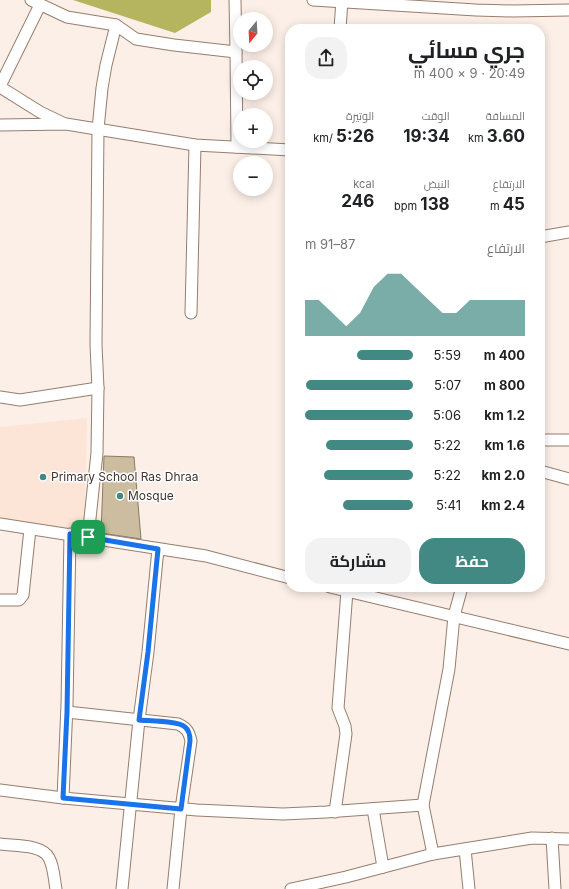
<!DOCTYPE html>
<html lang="ar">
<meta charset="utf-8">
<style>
:root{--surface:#fff;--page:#f2f2f2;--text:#202124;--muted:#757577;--accent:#428984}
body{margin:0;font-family:Inter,Cairo,sans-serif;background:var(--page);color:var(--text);direction:rtl;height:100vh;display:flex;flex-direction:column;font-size:15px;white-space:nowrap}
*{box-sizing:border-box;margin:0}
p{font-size:13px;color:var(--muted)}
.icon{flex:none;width:22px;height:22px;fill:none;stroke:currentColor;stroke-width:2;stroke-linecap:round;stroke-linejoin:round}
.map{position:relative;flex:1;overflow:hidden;direction:ltr}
.drawer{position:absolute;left:285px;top:24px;width:260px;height:568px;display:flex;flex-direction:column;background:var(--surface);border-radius:16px;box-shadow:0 2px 10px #0003;direction:rtl}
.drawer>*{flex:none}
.needle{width:26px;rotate:198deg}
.fabs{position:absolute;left:233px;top:12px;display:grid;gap:8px}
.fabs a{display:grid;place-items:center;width:40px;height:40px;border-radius:50%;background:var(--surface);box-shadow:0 2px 10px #0003;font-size:20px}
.pin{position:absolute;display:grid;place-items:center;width:34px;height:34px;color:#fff;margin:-17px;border-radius:8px;box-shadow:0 2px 6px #0006}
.round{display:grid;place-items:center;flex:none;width:42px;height:42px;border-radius:16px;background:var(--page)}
.overview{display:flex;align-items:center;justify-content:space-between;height:68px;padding:0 20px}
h1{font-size:22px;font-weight:700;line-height:30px}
.metrics{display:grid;grid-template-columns:repeat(3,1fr);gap:6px;height:68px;padding:4px 20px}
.metrics div{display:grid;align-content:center}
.metrics b{font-size:17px;font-weight:700}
.metrics small{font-size:11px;font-weight:400}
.metrics p{font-size:11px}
.chart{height:112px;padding:8px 20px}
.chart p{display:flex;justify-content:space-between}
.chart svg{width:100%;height:72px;margin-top:4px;fill:var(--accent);opacity:.7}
.button{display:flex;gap:8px;margin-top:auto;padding:8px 20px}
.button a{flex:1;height:46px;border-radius:16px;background:var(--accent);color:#fff;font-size:16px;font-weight:700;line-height:46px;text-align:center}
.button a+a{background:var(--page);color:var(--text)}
ul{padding:0 20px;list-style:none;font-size:13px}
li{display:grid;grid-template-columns:64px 48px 1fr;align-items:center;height:30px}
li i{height:10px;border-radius:5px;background:var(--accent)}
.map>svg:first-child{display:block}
.built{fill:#fce5d7}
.water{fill:#b5b560}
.building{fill:#cdbda0;stroke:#897a60}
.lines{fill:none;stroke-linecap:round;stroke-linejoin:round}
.minor-casing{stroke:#987d6c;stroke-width:13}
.minor{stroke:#fff;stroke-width:11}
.route-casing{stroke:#fff;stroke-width:8}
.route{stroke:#1a73e8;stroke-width:5}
.poi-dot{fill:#428984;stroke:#fff;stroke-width:1.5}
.labels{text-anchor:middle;stroke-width:3;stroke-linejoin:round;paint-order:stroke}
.poi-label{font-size:12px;fill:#40342c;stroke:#fff;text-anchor:start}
</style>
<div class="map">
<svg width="569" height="889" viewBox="0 0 569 889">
<rect width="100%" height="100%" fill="#fbefe7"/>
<path class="built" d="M 87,418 L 84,536 L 0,527 L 0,427 Z"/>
<path class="water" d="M 73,0 L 211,0 L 211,12 L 175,33 Z"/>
<path class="building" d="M 104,456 L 134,457 L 141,539 L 101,533 Z"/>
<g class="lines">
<g class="minor-casing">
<g id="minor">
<path d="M 31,0 L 67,17 L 116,25 L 136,39 L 174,45 L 236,52 L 235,0"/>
<path d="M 313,0 L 476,10 L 513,11 L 569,10"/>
<path d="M 340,29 L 342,0"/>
<path d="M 236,52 L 237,147"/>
<path d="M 0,86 L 40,5"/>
<path d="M 0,87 L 40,112 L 63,123"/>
<path d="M 0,125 L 66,124 L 195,145 L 290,150"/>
<path d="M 540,237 L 569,232"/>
<path d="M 191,313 L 195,145"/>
<path d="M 0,397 L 20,400 L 98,388"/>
<path d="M 540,440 L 569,440"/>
<path d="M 540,471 L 569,479"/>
<path d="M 0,524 L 206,556 L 290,578"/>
<path d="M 70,534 L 67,705 L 63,798 L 197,810 L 283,814 L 326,812 L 423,805"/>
<path d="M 88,537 L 97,453 L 98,388 L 96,345 L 98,129 L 102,88 L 106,65 L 116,25"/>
<path d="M 330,587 L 569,644"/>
<path d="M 0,600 L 19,600 L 23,595 L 30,529"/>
<path d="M 67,712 L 178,724 C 187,728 189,732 191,741 L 181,809 L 173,889"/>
<path d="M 0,790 L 63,798"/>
<path d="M 373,809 L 383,867"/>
<path d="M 335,812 L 346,734 L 345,726 L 338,708 L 347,591"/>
<path d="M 552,838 L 555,889"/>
<path d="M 0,844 C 14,846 42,844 49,858 C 54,867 54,879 56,889"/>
<path d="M 465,849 L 469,889"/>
<path d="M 433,854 L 423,805 L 449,669 L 454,616 L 462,587"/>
<path d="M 122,889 L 139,720 L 148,652 L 158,549"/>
<path d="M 291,889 L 346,877 L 433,854 L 532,838 L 569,839"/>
</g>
</g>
<use href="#minor" class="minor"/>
</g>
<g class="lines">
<g class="route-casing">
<path id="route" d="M 70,534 L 158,549 L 148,652 L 139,720 C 148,721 179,721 185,727 C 189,730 190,737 190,741 L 181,809 L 63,798 L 67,712 Z"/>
</g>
<use href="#route" class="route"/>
</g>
<g class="poi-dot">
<circle cx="43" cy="477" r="4"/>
<circle cx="120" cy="496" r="4"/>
</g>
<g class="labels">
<g class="poi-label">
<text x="51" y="481">Primary School Ras Dhraa</text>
<text x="128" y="500">Mosque</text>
</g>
</g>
</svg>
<div class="fabs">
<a><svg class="needle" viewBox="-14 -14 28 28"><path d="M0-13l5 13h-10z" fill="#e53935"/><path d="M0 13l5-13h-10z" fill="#757577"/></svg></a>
<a><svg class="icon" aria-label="locate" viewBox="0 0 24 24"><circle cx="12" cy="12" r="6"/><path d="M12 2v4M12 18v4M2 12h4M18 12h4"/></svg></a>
<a>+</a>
<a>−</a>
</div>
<div class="pin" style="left:88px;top:537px;background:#1e9e55"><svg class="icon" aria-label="arrive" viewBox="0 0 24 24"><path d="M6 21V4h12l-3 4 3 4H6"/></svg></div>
<section class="drawer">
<div class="overview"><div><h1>جري مسائي</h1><p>20:49 · 9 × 400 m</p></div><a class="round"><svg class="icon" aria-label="share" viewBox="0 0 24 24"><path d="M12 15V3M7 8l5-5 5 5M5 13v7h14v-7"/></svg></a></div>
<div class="metrics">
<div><p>المسافة</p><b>3.60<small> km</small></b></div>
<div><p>الوقت</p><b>19:34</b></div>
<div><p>الوتيرة</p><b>5:26<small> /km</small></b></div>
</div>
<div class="metrics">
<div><p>الارتفاع</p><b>45<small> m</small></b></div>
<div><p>النبض</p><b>138<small> bpm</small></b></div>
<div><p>kcal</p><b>246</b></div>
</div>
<div class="chart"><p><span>الارتفاع</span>87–91 m</p>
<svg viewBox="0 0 160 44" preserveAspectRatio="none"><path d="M0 44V22L10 22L20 30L30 38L40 30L50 14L60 6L70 6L80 14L90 22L100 30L110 30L120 22L130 22L140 22L150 22L160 22V44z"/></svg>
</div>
<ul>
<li><b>400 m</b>5:59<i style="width:52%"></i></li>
<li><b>800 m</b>5:07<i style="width:99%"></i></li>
<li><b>1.2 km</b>5:06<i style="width:100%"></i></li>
<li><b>1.6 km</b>5:22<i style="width:81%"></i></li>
<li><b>2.0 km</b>5:22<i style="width:82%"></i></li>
<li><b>2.4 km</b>5:41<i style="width:65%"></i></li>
</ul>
<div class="button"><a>حفظ</a><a>مشاركة</a></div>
</section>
</div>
